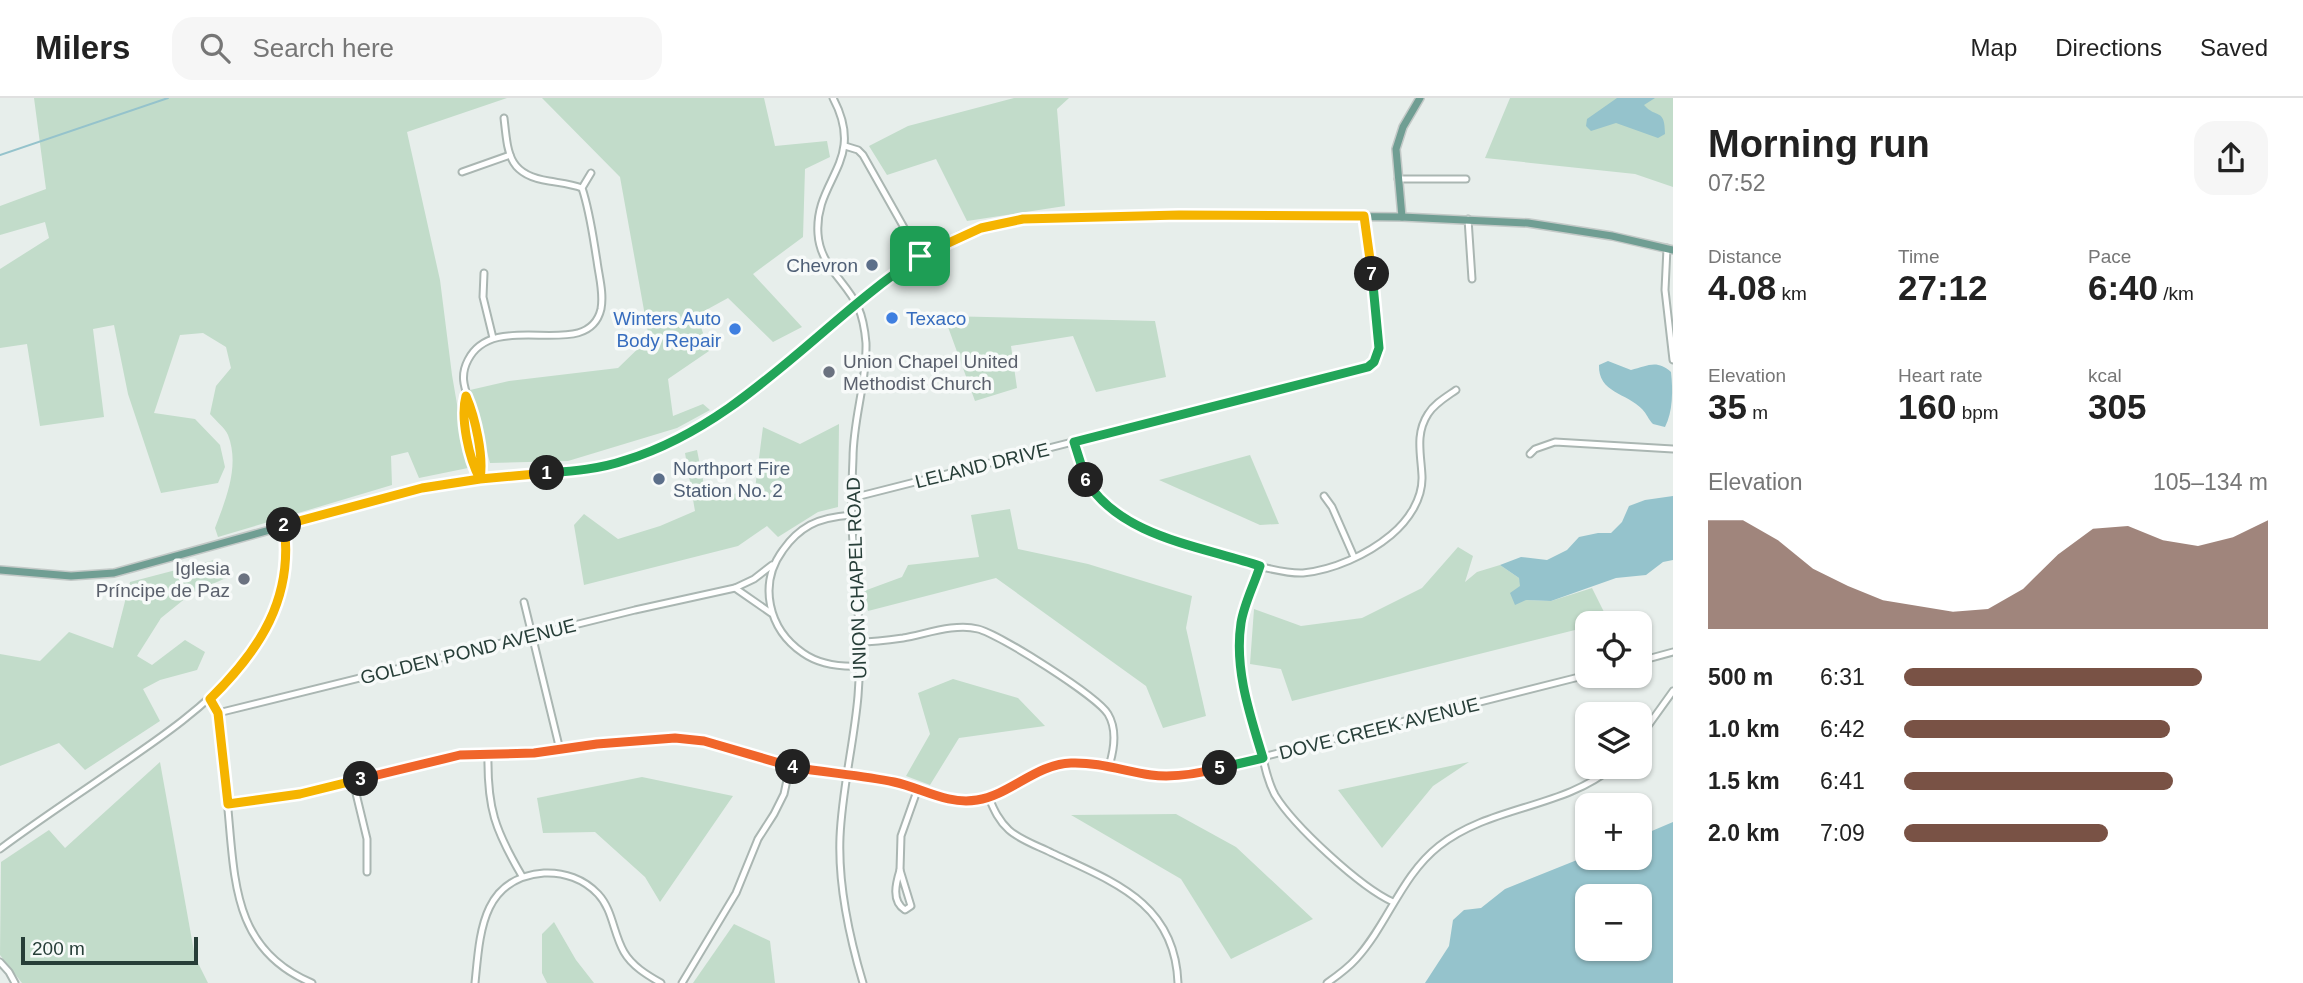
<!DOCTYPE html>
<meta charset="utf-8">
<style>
:root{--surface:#fff;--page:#f6f6f6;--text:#222;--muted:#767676;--line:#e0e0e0;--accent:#795245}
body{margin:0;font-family:Helvetica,sans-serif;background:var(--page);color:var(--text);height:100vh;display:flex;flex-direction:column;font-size:26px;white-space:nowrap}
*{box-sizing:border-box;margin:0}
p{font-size:23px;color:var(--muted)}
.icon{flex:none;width:38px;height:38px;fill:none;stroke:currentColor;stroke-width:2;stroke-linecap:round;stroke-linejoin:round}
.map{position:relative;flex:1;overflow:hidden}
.details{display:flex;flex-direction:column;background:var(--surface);width:630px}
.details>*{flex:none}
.tools{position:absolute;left:1575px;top:513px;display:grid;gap:14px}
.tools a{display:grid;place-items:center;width:77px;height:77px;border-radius:14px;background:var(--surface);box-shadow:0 2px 5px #0004;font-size:35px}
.scale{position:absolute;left:21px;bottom:18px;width:177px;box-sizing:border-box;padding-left:7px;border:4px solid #273e38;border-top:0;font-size:19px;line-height:24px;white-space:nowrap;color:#273e38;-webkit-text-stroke:5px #f7faf9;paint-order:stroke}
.pin{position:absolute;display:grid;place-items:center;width:60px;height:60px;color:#fff;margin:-30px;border-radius:14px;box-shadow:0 4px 10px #0006}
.km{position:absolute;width:35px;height:35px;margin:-18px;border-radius:50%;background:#222;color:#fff;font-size:19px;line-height:35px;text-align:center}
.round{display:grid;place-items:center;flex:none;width:74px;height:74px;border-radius:21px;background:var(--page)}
.headline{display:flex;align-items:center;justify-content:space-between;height:119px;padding:0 35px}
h1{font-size:38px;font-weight:600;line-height:52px}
.stats{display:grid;grid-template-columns:repeat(3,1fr);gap:10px;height:119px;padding:7px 35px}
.stats div{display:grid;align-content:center}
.stats b{font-size:35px;font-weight:600}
.stats small{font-size:19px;font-weight:400}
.stats p{font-size:19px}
.chart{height:196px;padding:14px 35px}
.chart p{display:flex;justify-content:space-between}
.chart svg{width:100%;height:126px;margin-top:7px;fill:var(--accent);opacity:.7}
ul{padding:0 35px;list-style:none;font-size:23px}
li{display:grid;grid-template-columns:112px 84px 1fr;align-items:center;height:52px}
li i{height:18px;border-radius:9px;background:var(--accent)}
header{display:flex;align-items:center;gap:42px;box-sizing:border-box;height:98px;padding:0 35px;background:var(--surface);border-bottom:2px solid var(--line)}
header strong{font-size:33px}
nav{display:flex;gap:38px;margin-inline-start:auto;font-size:24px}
.search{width:490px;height:63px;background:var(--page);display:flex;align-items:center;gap:18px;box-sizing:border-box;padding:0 24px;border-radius:21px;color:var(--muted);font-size:26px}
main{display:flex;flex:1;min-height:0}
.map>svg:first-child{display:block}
.green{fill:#c2dcca}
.water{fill:#95c3cc;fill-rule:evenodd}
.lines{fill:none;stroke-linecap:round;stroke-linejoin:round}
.stream{stroke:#95c3cc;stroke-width:2}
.minor-casing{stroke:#aab6b2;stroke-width:9}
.major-casing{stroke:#c3c9c7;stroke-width:10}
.minor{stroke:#fff;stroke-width:5}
.major{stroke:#709e93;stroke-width:7}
.split-1-casing{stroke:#fff;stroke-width:14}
.split-2-casing{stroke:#fff;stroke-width:14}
.split-3-casing{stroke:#fff;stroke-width:14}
.split-4-casing{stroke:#fff;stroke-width:14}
.split-5-casing{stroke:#fff;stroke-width:14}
.split-6-casing{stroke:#fff;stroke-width:14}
.split-7-casing{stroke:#fff;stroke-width:14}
.split-8-casing{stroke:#fff;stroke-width:14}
.split-1{stroke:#22a559;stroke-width:9}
.split-2{stroke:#f5b400;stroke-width:9}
.split-3{stroke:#f5b400;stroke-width:9}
.split-4{stroke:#f0652b;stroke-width:9}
.split-5{stroke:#f0652b;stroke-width:9}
.split-6{stroke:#22a559;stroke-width:9}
.split-7{stroke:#22a559;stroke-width:9}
.split-8{stroke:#f5b400;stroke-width:9}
.service-dot{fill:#5c6f8a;stroke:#f7faf9;stroke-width:2.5}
.shop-dot{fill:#3f7fe0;stroke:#f7faf9;stroke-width:2.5}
.worship-dot{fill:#6b7280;stroke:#f7faf9;stroke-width:2.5}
.labels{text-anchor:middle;stroke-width:7;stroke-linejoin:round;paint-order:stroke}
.service-label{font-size:19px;fill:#4e5e75;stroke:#f7faf9;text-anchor:end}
.shop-label{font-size:19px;fill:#366cbe;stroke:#f7faf9;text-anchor:end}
.worship-label{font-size:19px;fill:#5b616d;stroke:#f7faf9;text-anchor:start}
.street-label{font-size:19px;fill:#273e38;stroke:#f7faf9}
</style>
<header>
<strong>Milers</strong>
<div class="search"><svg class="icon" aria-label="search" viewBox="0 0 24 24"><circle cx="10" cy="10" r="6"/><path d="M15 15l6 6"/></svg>Search here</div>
<nav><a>Map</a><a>Directions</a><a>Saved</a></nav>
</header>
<main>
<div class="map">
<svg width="1673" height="885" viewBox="0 0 1673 885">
<rect width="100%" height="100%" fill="#e7eeeb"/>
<g class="green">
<path d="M 34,0 L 507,0 L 407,34 L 440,182 L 452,277 L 468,370 L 419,380 L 408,354 L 391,358 L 392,387 L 218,439 L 215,430 C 226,401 240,368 228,337 C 225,330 215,322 210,316 L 216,288 L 231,270 L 226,249 L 203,235 L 180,237 L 154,315 L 195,321 L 220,347 L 225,369 L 218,385 L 161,395 L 128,296 L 114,227 L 93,231 L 104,319 L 40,328 L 27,246 L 0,250 L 0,171 L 49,140 L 45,124 L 0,137 L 0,108 L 46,91 Z"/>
<path d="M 542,0 L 764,0 L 775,48 L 827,43 L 830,59 L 805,71 L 803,139 L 753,176 L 802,229 L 773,244 L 728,200 L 697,217 L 709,253 L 668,281 L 673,318 L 703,306 L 710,312 L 677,330 L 568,363 L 490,365 L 470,292 L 509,283 L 618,270 L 649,240 L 620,79 Z"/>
<path d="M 1014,0 L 1069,0 L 1057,11 L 1065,108 L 967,123 L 936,61 L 887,77 L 869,48 L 908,28 Z"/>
<path d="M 1510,0 L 1673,0 L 1673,89 L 1635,76 L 1485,60 Z"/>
<path d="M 944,218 L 1155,223 L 1166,279 L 1096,294 L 1073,238 L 1011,248 L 1017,290 L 975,303 Z"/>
<path d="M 839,326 L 838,409 L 818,414 L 778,439 L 767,428 L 738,448 L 584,487 L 574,427 L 584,416 L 618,441 L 660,428 L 695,413 L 685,355 L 697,352 L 707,402 L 755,391 L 763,329 L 800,346 Z"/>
<path d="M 1250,357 L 1279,426 L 1260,427 L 1159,382 Z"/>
<path d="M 1010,411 L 1018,451 L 1088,466 L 1192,498 L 1186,530 L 1206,618 L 1163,630 L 1146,588 L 996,480 L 868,513 L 864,493 L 902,479 L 908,467 L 979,459 L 971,417 Z"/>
<path d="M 1458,449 L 1473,458 L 1465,484 L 1477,474 L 1500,467 L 1519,480 L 1526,502 L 1551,503 L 1592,490 L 1609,524 L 1587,525 L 1587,529 L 1292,603 L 1281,571 L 1250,566 L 1254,511 L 1301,528 L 1362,520 L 1422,490 Z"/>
<path d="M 218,461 L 226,480 L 192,495 L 161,520 L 137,558 L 152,567 L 185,542 L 205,554 L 197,572 L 160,582 L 143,591 L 160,623 L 85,672 L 59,645 L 0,668 L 0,556 L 40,563 L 69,534 L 113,550 L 130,484 Z"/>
<path d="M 953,581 L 1018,600 L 1045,628 L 959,640 L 930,687 L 906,678 L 930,636 L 918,595 Z"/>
<path d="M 160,664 L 195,859 L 208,885 L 22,885 L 0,857 L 1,764 L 49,732 L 65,750 Z"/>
<path d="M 1469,664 L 1433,688 L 1382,750 L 1338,692 Z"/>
<path d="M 642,679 L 733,698 L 660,804 L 645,779 L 595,734 L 543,735 L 537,700 Z"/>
<path d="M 1176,716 L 1236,749 L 1313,821 L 1231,861 L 1181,781 L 1071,717 Z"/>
<path d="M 554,824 L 576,862 L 594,885 L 547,885 L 542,875 L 542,836 Z"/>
<path d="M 734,826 L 770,843 L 775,885 L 693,885 Z"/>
</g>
<g class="water">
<path d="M 1617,0 L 1655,0 L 1644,7 C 1656,21 1665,9 1665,36 L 1658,40 L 1616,25 L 1591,33 L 1586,28 L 1587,21 Z"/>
<path d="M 1608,263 L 1631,272 C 1647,268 1657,261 1671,274 C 1673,292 1673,314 1665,329 L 1653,326 C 1648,321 1647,316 1642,311 C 1627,295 1598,295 1599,267 Z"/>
<path d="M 1673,398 L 1673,462 L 1663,464 L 1646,477 L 1616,480 L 1551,503 L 1526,502 L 1515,507 L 1510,495 L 1520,488 L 1519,480 L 1500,467 L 1521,459 L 1547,462 L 1567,452 L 1579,439 L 1598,435 L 1611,435 L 1622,424 L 1629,408 L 1645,402 Z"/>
<path d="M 1673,724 L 1673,885 L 1425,885 L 1449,848 L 1453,822 L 1464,812 L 1481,810 L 1505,791 L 1587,758 L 1640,760 L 1640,738 ZM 1587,798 L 1640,798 L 1640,850 L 1587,850 Z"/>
</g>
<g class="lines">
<path class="stream" d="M 0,57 L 168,0"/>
<g class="minor-casing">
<g id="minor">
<path d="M 833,0 C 867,64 814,81 818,136 C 820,168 846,183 858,209 C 863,220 865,233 866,245 C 867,284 853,321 853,360 C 852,383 851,406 852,429 C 855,485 863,541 858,598 C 854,645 842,691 840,739 C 838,788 849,838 863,885"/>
<path d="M 504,20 C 508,56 508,77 549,83 C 560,85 571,86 582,90"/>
<path d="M 845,48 L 858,52 L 863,57 L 920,158"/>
<path d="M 462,74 L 510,57"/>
<path d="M 1398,81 L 1466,81"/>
<path d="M 1468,121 L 1472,181"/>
<path d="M 1667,150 L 1665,192 L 1673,262"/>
<path d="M 484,175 L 483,199 L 493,240"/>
<path d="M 466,298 C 460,320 469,361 480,381"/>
<path d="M 1074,344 C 1079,367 1087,388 1104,405 C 1130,431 1267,477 1303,475 C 1333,472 1367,457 1391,437 C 1408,423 1423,401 1422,378 C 1421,356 1415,336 1428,316 C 1434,306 1446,299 1456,292"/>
<path d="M 1530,356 L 1535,351 L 1555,344 L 1673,351"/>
<path d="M 480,381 C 484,360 477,334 472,313 C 467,294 458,281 468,262 C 495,209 588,266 601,211 C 604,195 599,179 597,163 C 593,139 590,114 582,90 L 591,75"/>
<path d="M 1324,398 L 1332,409 L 1354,459"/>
<path d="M 852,400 L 1368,269 L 1374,264 L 1379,250 L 1364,118"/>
<path d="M 852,417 C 838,418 823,420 810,427 C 799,433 790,442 783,452 C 758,486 768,531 803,555 C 820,567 840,569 860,568"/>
<path d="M 1260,468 C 1251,494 1240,518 1240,546 C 1238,583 1252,621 1262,656 C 1265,670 1268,684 1275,697 C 1294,728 1360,789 1393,804"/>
<path d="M 735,490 L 754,481 L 772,467"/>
<path d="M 524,504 L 560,652"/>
<path d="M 860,544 C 875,544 889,542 903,540 C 926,536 955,525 978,531 C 999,536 1097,598 1108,616 C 1117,631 1114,652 1109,668"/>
<path d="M 1640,563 L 1673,554"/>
<path d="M 210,602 L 218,615 C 222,651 226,687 229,723 C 235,792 238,854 312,885"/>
<path d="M 218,615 L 635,512 L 735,490 L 771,515"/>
<path d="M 1640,639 L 1673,593"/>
<path d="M 488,656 C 487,710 495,732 522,778"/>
<path d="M 353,683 L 367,741 L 367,774"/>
<path d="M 989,700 C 994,712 999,723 1009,732 C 1020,742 1038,748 1052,755 C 1114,784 1175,805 1178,885"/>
<path d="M 228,706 L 301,696 L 460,657 L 534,655 L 654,640 L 704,643 L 790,668 L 896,685 L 944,701 L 966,703 L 989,700 L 1039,674 L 1067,665 L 1109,668 L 1152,677 L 1174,678 L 1203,674 L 1587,577"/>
<path d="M 0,751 C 39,722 79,696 119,668 C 203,611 300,543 284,428"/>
<path d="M 900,772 L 911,808 L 905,812 C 891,803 896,785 900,772 Z"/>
<path d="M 900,772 L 901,738 L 917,693"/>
<path d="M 0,864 L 9,874 L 15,885"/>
<path d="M 475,885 C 480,836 481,780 544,775 C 564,774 584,781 598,796 C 613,812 613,835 624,854 C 632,868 647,877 661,885"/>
<path d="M 682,885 L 736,795 L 758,741 L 774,716 L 784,696 L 790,668"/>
<path d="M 1327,885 C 1337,878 1348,870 1356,861 C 1388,826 1401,778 1439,748 C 1491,707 1563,711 1614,668"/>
</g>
</g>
<g class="major-casing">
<g id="major">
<path d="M 1402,119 L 1396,51 L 1403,29 L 1420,0"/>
<path d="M 0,472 L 71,478 L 114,475 L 422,390 L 457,383 L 592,371 L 627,362 L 666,346 L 697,329 L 754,291 L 912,163 L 961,137 L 995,126 L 1051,119 L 1179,117 L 1402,119 L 1528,125 L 1612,138 L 1673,152"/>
</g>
</g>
<use href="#minor" class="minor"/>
<use href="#major" class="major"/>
</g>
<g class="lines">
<g class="split-1-casing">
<path id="split-1" d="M 547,375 C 574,373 600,371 626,362 C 743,326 821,223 920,158"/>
</g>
<g class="split-2-casing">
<path id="split-2" d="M 284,427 L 422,390 L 480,381 C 469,361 460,320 466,298 C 475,319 484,358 480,381 L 547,375"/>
</g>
<g class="split-3-casing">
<path id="split-3" d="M 284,427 C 294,500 260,552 210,601 L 218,615 L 228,706 L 300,696 L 361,681"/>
</g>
<g class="split-4-casing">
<path id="split-4" d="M 361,681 L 460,657 L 534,655 L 597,646 L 675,640 L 704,643 L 793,669"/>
</g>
<g class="split-5-casing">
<path id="split-5" d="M 793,669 C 827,675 861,677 894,684 C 922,690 947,707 977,702 C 1010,697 1036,666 1071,665 C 1099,664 1124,673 1151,677 C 1174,680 1197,676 1220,670"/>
</g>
<g class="split-6-casing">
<path id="split-6" d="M 1086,382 C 1120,439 1201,448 1260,468 C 1254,487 1244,506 1241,525 C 1234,571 1250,617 1263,660 L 1220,670"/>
</g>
<g class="split-7-casing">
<path id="split-7" d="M 1086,382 L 1074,344 L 1368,269 L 1374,264 L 1379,250 L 1372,176"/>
</g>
<g class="split-8-casing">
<path id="split-8" d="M 920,158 L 981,130 L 1023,121 L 1179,117 L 1364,118 L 1372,176"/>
</g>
<use href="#split-1" class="split-1"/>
<use href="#split-2" class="split-2"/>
<use href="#split-3" class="split-3"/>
<use href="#split-4" class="split-4"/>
<use href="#split-5" class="split-5"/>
<use href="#split-6" class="split-6"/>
<use href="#split-7" class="split-7"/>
<use href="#split-8" class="split-8"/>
</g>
<g class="service-dot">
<circle cx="872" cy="167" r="7"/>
<circle cx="659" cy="381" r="7"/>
</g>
<g class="shop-dot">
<circle cx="892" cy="220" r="7"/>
<circle cx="735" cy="231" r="7"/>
</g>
<g class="worship-dot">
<circle cx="829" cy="274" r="7"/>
<circle cx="244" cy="481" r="7"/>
</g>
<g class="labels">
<g class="service-label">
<text x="858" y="174">Chevron</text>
<text x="673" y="377" text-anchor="start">Northport Fire<tspan x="673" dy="22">Station No. 2</tspan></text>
</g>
<g class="shop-label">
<text x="721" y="227">Winters Auto<tspan x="721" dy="22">Body Repair</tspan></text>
<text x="906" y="227" text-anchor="start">Texaco</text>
</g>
<g class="worship-label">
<text x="843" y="270">Union Chapel United<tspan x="843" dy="22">Methodist Church</tspan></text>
<text x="230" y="477" text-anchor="end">Iglesia<tspan x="230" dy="22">Príncipe de Paz</tspan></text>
</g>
<g class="street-label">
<text transform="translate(982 367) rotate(-14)" y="7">LELAND DRIVE</text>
<text transform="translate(856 480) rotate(-92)" y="7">UNION CHAPEL ROAD</text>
<text transform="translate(468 553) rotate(-14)" y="7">GOLDEN POND AVENUE</text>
<text transform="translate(1379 630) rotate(-14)" y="7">DOVE CREEK AVENUE</text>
</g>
</g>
</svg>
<div class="tools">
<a><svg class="icon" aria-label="locate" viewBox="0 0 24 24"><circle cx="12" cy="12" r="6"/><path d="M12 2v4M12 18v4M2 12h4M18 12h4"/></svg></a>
<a><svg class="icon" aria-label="layers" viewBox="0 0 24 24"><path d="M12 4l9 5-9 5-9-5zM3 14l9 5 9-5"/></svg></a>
<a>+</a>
<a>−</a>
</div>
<div class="scale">200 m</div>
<div class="pin" style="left:920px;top:158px;background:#1e9e55"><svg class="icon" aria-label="arrive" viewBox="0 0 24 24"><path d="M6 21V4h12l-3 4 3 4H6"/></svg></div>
<b class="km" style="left:547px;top:375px">1</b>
<b class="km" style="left:284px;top:427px">2</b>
<b class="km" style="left:361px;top:681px">3</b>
<b class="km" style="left:793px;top:669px">4</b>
<b class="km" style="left:1220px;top:670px">5</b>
<b class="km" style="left:1086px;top:382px">6</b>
<b class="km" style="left:1372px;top:176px">7</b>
</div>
<section class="details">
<div class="headline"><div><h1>Morning run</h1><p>07:52</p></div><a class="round"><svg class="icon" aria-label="share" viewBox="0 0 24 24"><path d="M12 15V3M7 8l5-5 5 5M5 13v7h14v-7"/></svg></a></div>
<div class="stats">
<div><p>Distance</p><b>4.08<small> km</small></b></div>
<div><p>Time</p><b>27:12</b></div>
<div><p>Pace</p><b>6:40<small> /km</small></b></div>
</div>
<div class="stats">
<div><p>Elevation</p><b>35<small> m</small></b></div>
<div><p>Heart rate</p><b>160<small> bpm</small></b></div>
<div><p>kcal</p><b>305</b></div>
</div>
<div class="chart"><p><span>Elevation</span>105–134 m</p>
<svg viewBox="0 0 160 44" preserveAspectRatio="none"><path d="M0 44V6L10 6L20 13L30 23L40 29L50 34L60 36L70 38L80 37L90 30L100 18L110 9L120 8L130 13L140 15L150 12L160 6V44z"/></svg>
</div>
<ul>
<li><b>500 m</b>6:31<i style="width:82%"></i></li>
<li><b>1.0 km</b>6:42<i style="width:73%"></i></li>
<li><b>1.5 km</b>6:41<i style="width:74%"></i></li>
<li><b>2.0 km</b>7:09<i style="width:56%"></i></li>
</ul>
</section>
</main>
